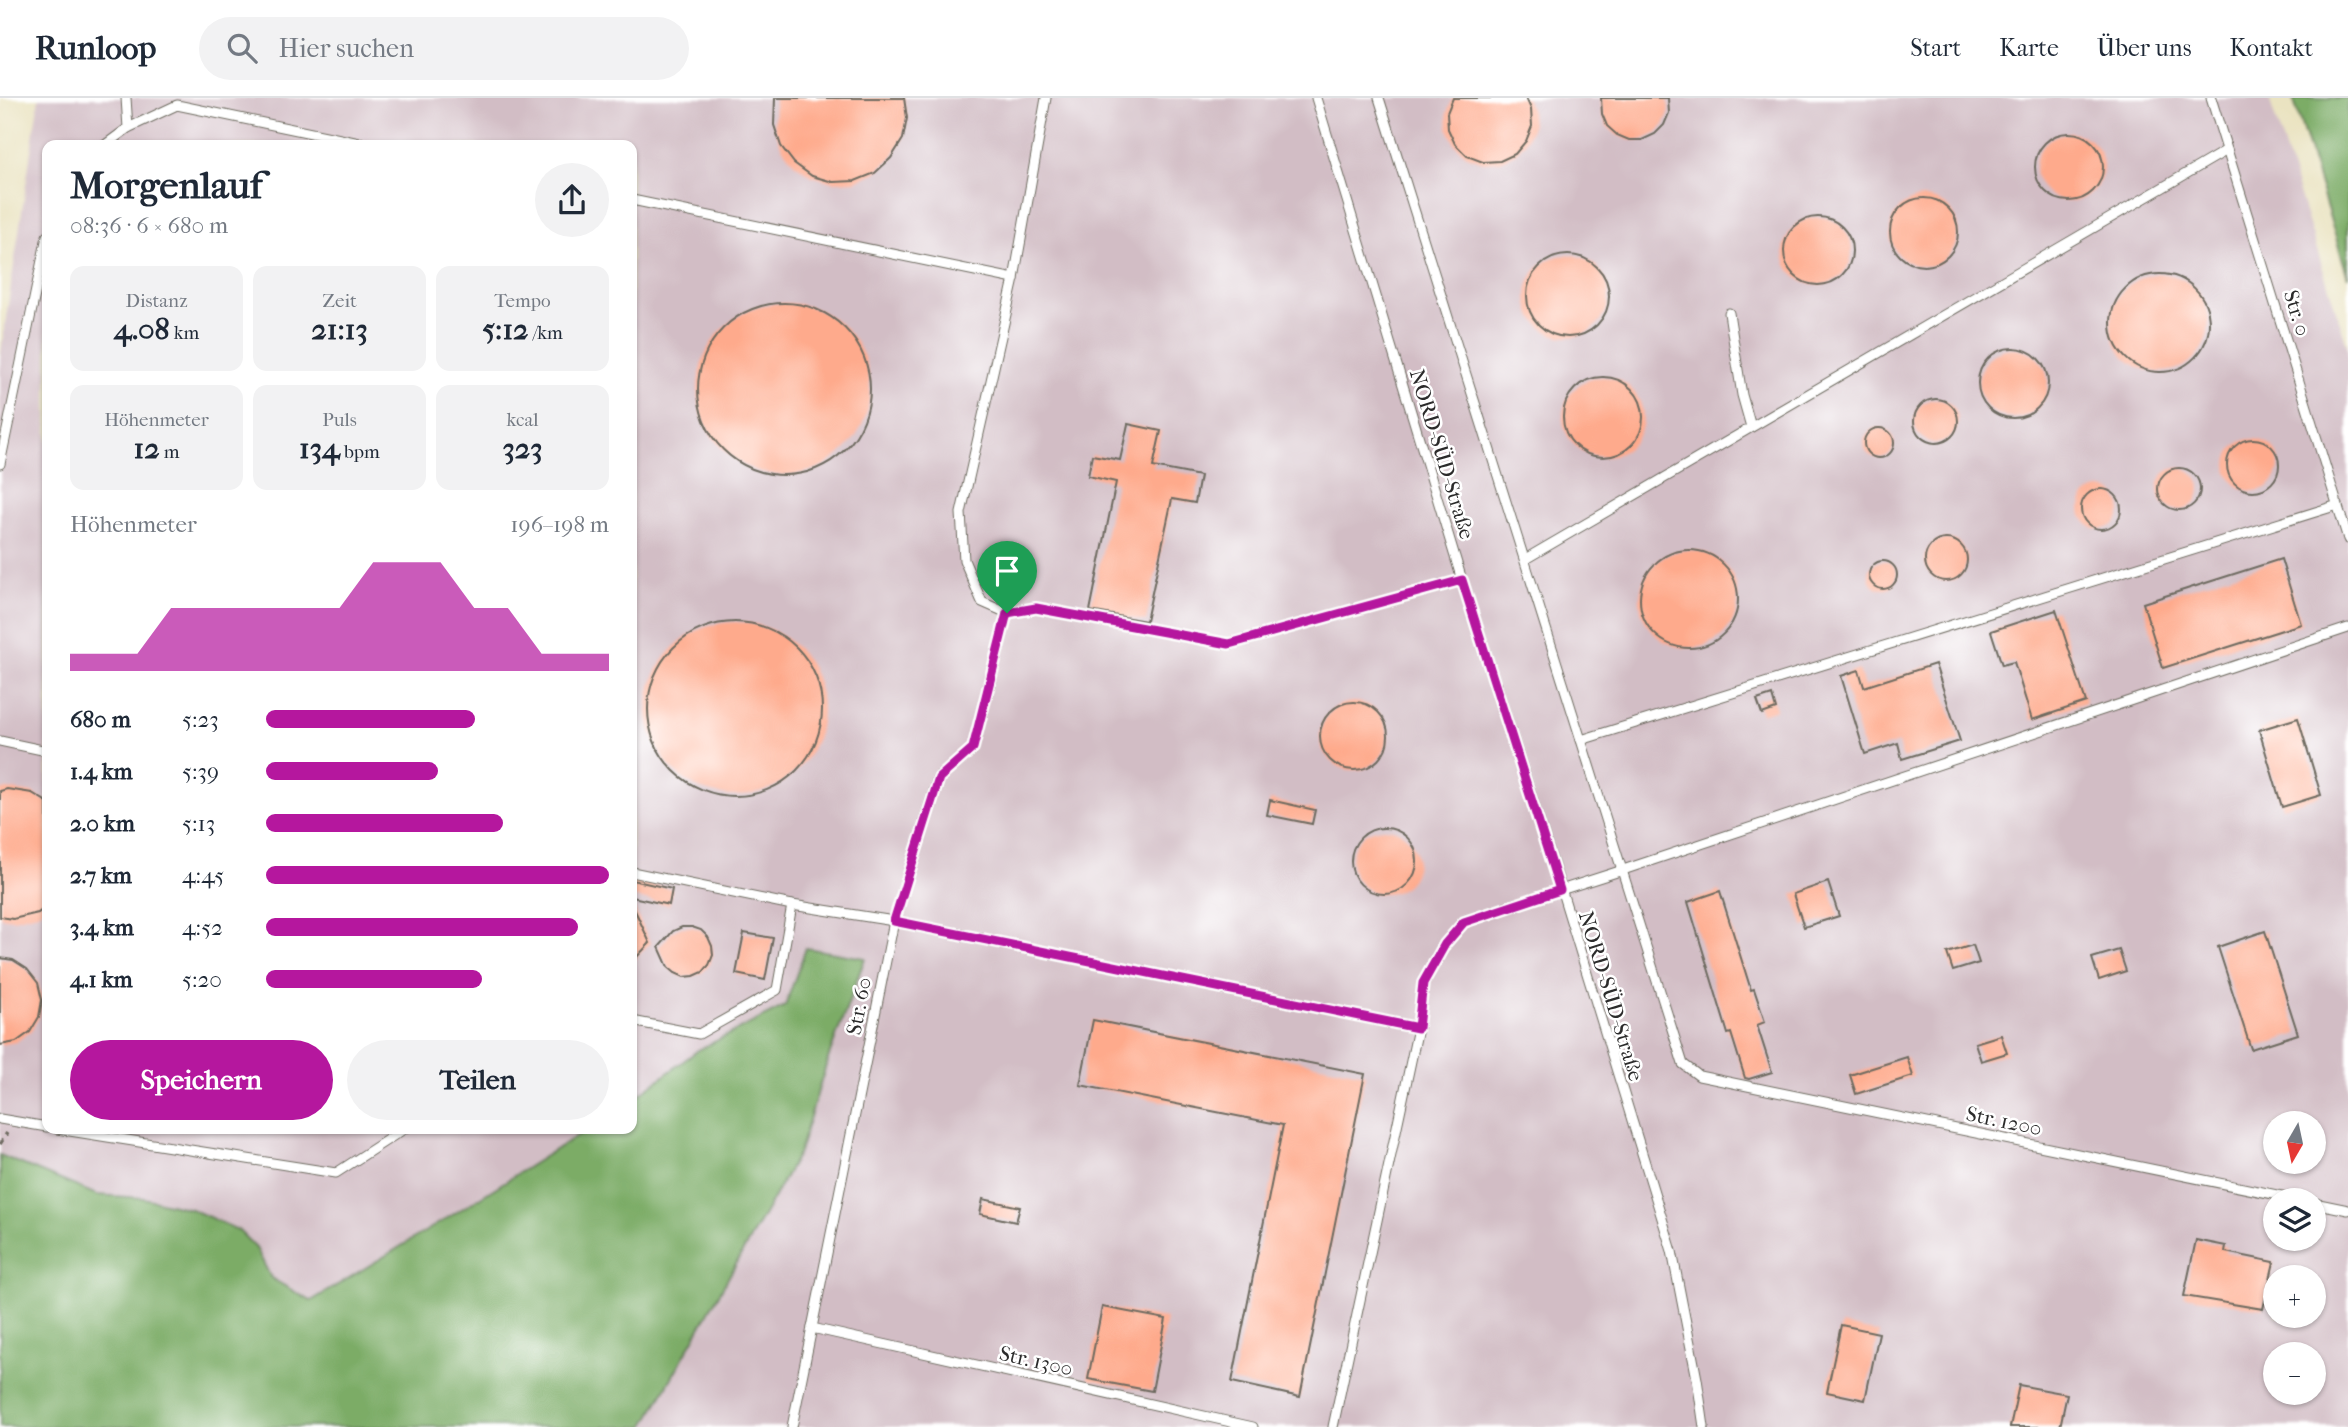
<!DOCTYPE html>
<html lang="de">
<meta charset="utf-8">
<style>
:root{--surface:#fff;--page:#f2f2f3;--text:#1f2937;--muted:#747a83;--line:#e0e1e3;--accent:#b5179e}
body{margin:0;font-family:"IM FELL French Canon",serif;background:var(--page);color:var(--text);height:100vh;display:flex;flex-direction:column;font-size:26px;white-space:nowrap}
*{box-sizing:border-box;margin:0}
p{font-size:23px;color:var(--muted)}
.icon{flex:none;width:38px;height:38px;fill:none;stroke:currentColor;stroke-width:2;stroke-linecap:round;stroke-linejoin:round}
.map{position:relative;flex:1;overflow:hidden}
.panel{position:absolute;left:42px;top:42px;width:595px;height:994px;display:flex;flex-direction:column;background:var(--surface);border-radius:14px;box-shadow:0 2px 5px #0004}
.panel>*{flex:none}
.needle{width:46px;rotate:189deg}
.buttons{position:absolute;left:2263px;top:1013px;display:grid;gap:14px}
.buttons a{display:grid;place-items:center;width:63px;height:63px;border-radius:50%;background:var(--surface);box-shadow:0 2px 5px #0004;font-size:35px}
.pin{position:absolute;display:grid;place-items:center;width:60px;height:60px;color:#fff;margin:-72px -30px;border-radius:50% 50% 50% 0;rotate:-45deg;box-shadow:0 0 7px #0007}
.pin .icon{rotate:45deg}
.round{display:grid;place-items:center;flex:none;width:74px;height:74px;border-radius:37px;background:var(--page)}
.summary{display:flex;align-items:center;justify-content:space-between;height:119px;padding:0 28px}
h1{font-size:38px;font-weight:800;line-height:52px}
.metrics{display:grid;grid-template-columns:repeat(3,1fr);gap:10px;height:119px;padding:7px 28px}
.metrics div{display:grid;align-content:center;border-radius:14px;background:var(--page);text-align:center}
.metrics b{font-size:30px;font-weight:800}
.metrics small{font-size:19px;font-weight:400}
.metrics p{font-size:19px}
.chart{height:196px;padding:14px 28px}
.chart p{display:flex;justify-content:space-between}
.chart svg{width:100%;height:126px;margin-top:7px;fill:var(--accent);opacity:.7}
.primary-button{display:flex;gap:14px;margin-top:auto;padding:14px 28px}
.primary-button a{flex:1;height:80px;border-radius:42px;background:var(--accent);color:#fff;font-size:28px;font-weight:800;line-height:80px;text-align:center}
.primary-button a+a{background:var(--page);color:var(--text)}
ul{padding:0 28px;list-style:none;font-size:23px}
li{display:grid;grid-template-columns:112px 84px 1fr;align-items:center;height:52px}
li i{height:18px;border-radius:9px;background:var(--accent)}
header{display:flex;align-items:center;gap:42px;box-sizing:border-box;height:98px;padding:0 35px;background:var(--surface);border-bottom:2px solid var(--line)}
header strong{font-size:33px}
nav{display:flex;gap:38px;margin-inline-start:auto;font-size:24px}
.search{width:490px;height:63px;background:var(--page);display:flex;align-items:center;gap:18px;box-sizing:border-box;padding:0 24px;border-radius:38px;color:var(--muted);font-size:26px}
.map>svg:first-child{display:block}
.industrial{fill:#d2bdc5;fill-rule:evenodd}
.forest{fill:#7bac66;stroke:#536c48;stroke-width:2}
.building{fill:#feaa8c}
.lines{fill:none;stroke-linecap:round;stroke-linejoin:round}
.service-casing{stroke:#6e6b60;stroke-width:11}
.path{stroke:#6e6b60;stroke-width:3.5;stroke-dasharray:5 5;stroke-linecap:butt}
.service{stroke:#fff;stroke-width:9}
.route-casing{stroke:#fff;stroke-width:14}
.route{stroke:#b5179e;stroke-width:9}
.labels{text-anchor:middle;stroke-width:5;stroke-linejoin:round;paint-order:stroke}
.street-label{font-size:21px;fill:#2b2b2b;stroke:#fff}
</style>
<header>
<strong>Runloop</strong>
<div class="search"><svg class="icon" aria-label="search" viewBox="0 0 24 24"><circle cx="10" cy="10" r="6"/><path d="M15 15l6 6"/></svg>Hier suchen</div>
<nav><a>Start</a><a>Karte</a><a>Über uns</a><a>Kontakt</a></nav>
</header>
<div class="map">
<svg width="2348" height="1329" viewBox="0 0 2348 1329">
<rect width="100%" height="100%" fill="#fff"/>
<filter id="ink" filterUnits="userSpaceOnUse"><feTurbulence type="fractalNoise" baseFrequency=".0143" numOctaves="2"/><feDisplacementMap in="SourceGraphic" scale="14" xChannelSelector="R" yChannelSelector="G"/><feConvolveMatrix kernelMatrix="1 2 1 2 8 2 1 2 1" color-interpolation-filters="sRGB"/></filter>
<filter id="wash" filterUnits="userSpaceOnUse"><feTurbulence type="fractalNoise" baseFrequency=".00686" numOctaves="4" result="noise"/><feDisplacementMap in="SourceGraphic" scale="28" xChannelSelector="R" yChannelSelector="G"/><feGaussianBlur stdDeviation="1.57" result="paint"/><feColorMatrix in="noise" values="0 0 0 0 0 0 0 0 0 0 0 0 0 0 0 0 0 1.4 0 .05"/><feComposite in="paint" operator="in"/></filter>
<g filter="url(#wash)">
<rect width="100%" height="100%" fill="#eae3c1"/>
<path class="industrial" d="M 39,0 L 2269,0 L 2348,250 L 2348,1329 L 644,1329 L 799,1054 L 828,961 L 865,861 L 806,850 L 785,908 L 698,952 L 632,1002 L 632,47 L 47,47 L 47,1031 L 588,1031 L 449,1119 L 310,1203 L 271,1180 L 256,1150 L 238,1132 L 191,1111 L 144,1100 L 97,1097 L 0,1057 L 0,260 ZM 2275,1026 L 2314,1026 L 2314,1064 L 2275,1064 ZM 2275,1102 L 2314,1102 L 2314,1141 L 2275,1141 ZM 2275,1180 L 2314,1180 L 2314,1218 L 2275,1218 ZM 2275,1256 L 2314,1256 L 2314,1295 L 2275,1295 Z"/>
<g class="forest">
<path d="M 2293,0 L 2348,0 L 2348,179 Z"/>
<path d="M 806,850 L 865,860 L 828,961 L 799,1054 L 644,1329 L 0,1329 L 0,1057 L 97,1097 L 144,1100 L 191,1111 L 238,1132 L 256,1150 L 271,1180 L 311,1203 L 449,1119 L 588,1031 L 632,1031 L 632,1002 L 698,952 L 785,908 Z"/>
</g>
<g id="blocks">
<g class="building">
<path d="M 775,0 L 904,0 L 907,20 L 903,41 L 891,60 L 875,75 L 855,83 L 833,84 L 812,78 L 794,65 L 781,48 L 774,27 Z"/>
<path d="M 1453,0 L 1526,0 L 1531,11 L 1532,28 L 1526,43 L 1515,56 L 1500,63 L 1483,64 L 1467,58 L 1455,46 L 1448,31 L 1447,15 Z"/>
<path d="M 1601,0 L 1668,0 L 1669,15 L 1664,27 L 1655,36 L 1642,42 L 1629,42 L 1617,37 L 1607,28 L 1602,16 Z"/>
<circle cx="2069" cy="69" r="34"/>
<circle cx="1924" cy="134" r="34"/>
<circle cx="1818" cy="153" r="34"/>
<circle cx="1568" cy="198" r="41"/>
<circle cx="2160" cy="225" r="49"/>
<circle cx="784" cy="291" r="86"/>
<circle cx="2013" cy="285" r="35"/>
<circle cx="1603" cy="319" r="40"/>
<circle cx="1936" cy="323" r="22"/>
<path d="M 1128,326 L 1161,333 L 1153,369 L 1200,378 L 1195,405 L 1172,401 L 1146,523 L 1090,513 L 1116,384 L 1088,378 L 1092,357 L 1120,362 Z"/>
<circle cx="1879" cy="345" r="15"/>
<circle cx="2253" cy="367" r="26"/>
<circle cx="2179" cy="391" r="21"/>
<circle cx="2101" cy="411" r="20"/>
<circle cx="1946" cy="462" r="21"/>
<circle cx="1689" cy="501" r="49"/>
<path d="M 2281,461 L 2301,526 L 2163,570 L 2143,505 Z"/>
<circle cx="1883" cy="477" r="14"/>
<path d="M 2056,512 L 2086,604 L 2032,622 L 2014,564 L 2002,567 L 1991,533 Z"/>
<circle cx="735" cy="611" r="87"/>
<path d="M 1935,566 L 1960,643 L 1902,661 L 1898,645 L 1865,656 L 1841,578 L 1859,572 L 1864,589 Z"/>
<path d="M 1772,597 L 1776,611 L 1762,616 L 1757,602 Z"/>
<circle cx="1354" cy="638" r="34"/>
<path d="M 2298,620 L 2321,697 L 2282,709 L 2259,632 Z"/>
<path d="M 7,691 L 32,695 L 47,704 L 47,808 L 38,815 L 13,821 L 0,819 L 0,693 Z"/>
<path d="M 1270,702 L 1315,712 L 1312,726 L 1267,717 Z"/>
<circle cx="1384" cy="763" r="33"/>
<path d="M 632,782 L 672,791 L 669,807 L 632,799 Z"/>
<path d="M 1828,784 L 1839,818 L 1804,829 L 1793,796 Z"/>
<path d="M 1720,793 L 1751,892 L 1754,891 L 1765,924 L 1757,927 L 1772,974 L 1749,981 L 1745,980 L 1731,935 L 1728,936 L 1688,804 Z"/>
<path d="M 632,806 L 650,845 L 632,864 Z"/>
<path d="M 682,829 L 692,829 L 701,832 L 708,839 L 712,848 L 713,857 L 709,867 L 703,874 L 694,878 L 684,879 L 675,875 L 668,869 L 659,849 L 673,833 Z"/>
<path d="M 2265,833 L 2298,936 L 2251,951 L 2218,849 Z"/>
<path d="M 744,835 L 773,840 L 765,882 L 736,876 Z"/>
<path d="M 1973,847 L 1979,865 L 1953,873 L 1947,855 Z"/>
<path d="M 2119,852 L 2126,873 L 2099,882 L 2092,860 Z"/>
<path d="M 0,860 L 13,862 L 27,871 L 38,885 L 42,902 L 39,919 L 30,934 L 16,944 L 0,947 Z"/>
<path d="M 1093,922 L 1365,976 L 1300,1299 L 1232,1284 L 1283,1027 L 1080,987 Z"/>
<path d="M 2001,937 L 2007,955 L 1981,963 L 1975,945 Z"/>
<path d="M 1907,959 L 1913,978 L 1856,996 L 1850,977 Z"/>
<path d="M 983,1101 L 1020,1109 L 1016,1124 L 980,1116 Z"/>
<path d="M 2196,1142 L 2226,1148 L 2225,1154 L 2274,1164 L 2263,1211 L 2184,1198 Z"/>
<path d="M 1102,1209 L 1166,1221 L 1152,1293 L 1088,1281 Z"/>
<path d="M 1841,1227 L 1879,1235 L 1865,1302 L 1827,1294 Z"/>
<path d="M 2019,1287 L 2067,1296 L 2060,1329 L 2010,1329 Z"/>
</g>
</g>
</g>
<g filter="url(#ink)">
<use href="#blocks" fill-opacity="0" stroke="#6e6b60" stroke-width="2"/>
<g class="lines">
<g class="service-casing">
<g id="service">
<path d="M 126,0 L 128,30"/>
<path d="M 1046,0 L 1014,181 L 961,415 L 964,462 L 982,504 L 1007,515 L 1036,510 L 1229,546 L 1462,482"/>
<path d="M 1316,0 L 1462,482 L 1559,784 L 1672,1153 L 1697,1281 L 1704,1329"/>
<path d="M 1379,0 C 1482,321 1583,643 1683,966 L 1699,978 L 2302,1102"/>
<path d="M 2211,0 L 2348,441"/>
<path d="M 105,47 L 128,30 L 177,7 L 369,47"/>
<path d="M 632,102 L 1014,181"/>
<path d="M 1729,215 L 1742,297 L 1751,329"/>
<path d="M 0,366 L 47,138"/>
<path d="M 1527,460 L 2227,52"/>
<path d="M 1581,642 L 2338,407"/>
<path d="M 0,643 L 47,653"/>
<path d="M 632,774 L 792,807 L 894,823 L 1418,930"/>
<path d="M 632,923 L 699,936 L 777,892 L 792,807"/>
<path d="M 0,1021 L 47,1029"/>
<path d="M 57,1031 L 336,1075 L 404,1031"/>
<path d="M 2314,1105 L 2348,1112"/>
<path d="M 812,1230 L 1253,1329"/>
<path d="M 792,1329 L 894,823 L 938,680 L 973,651 L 1007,515"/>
<path d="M 1333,1329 L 1418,930 L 1423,885 L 1445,846 L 1464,823 L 1623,772 L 2348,530"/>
</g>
</g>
<path class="path" d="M 0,1046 L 7,1035"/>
<use href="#service" class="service"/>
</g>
</g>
<g class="lines" filter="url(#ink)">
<g class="route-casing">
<path id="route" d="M 1462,482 L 1560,792 L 1464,824 L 1445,846 L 1423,885 L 1418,930 L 894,823 L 939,680 L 973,650 L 1007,515 L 1036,510 L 1229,546 Z"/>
</g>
<use href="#route" class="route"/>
</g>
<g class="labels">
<g class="street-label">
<text transform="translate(2297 215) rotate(73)" y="7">Str. 0</text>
<text transform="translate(1442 356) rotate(73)" y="7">NORD-SÜD-Straße</text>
<text transform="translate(1611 898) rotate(73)" y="7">NORD-SÜD-Straße</text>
<text transform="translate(859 908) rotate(-79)" y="7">Str. 60</text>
<text transform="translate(2004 1023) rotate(12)" y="7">Str. 1200</text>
<text transform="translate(1036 1263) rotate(13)" y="7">Str. 1300</text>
</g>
</g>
</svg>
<div class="buttons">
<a><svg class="needle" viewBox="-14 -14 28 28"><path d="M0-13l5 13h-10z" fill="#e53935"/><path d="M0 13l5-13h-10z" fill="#747a83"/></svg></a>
<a><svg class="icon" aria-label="layers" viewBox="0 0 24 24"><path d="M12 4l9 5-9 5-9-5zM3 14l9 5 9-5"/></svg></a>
<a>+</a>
<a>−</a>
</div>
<div class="pin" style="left:1007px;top:515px;background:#1e9e55"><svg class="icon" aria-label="arrive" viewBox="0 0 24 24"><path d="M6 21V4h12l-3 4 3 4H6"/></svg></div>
<section class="panel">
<div class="summary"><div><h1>Morgenlauf</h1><p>08:36 · 6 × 680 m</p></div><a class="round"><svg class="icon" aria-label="share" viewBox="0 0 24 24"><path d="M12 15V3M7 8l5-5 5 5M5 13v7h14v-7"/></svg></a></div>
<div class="metrics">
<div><p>Distanz</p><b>4.08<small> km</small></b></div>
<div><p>Zeit</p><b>21:13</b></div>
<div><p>Tempo</p><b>5:12<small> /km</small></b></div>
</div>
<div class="metrics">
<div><p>Höhenmeter</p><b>12<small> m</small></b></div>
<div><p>Puls</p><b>134<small> bpm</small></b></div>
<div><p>kcal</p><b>323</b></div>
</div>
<div class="chart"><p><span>Höhenmeter</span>196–198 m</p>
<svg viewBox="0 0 160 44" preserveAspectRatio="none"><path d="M0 44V38L10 38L20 38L30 22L40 22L50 22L60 22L70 22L80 22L90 6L100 6L110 6L120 22L130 22L140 38L150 38L160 38V44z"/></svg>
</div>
<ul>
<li><b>680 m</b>5:23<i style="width:61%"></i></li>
<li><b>1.4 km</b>5:39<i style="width:50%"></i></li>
<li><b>2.0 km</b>5:13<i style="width:69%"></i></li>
<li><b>2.7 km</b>4:45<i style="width:100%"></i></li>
<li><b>3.4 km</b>4:52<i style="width:91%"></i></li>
<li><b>4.1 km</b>5:20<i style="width:63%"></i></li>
</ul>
<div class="primary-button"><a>Speichern</a><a>Teilen</a></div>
</section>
</div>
